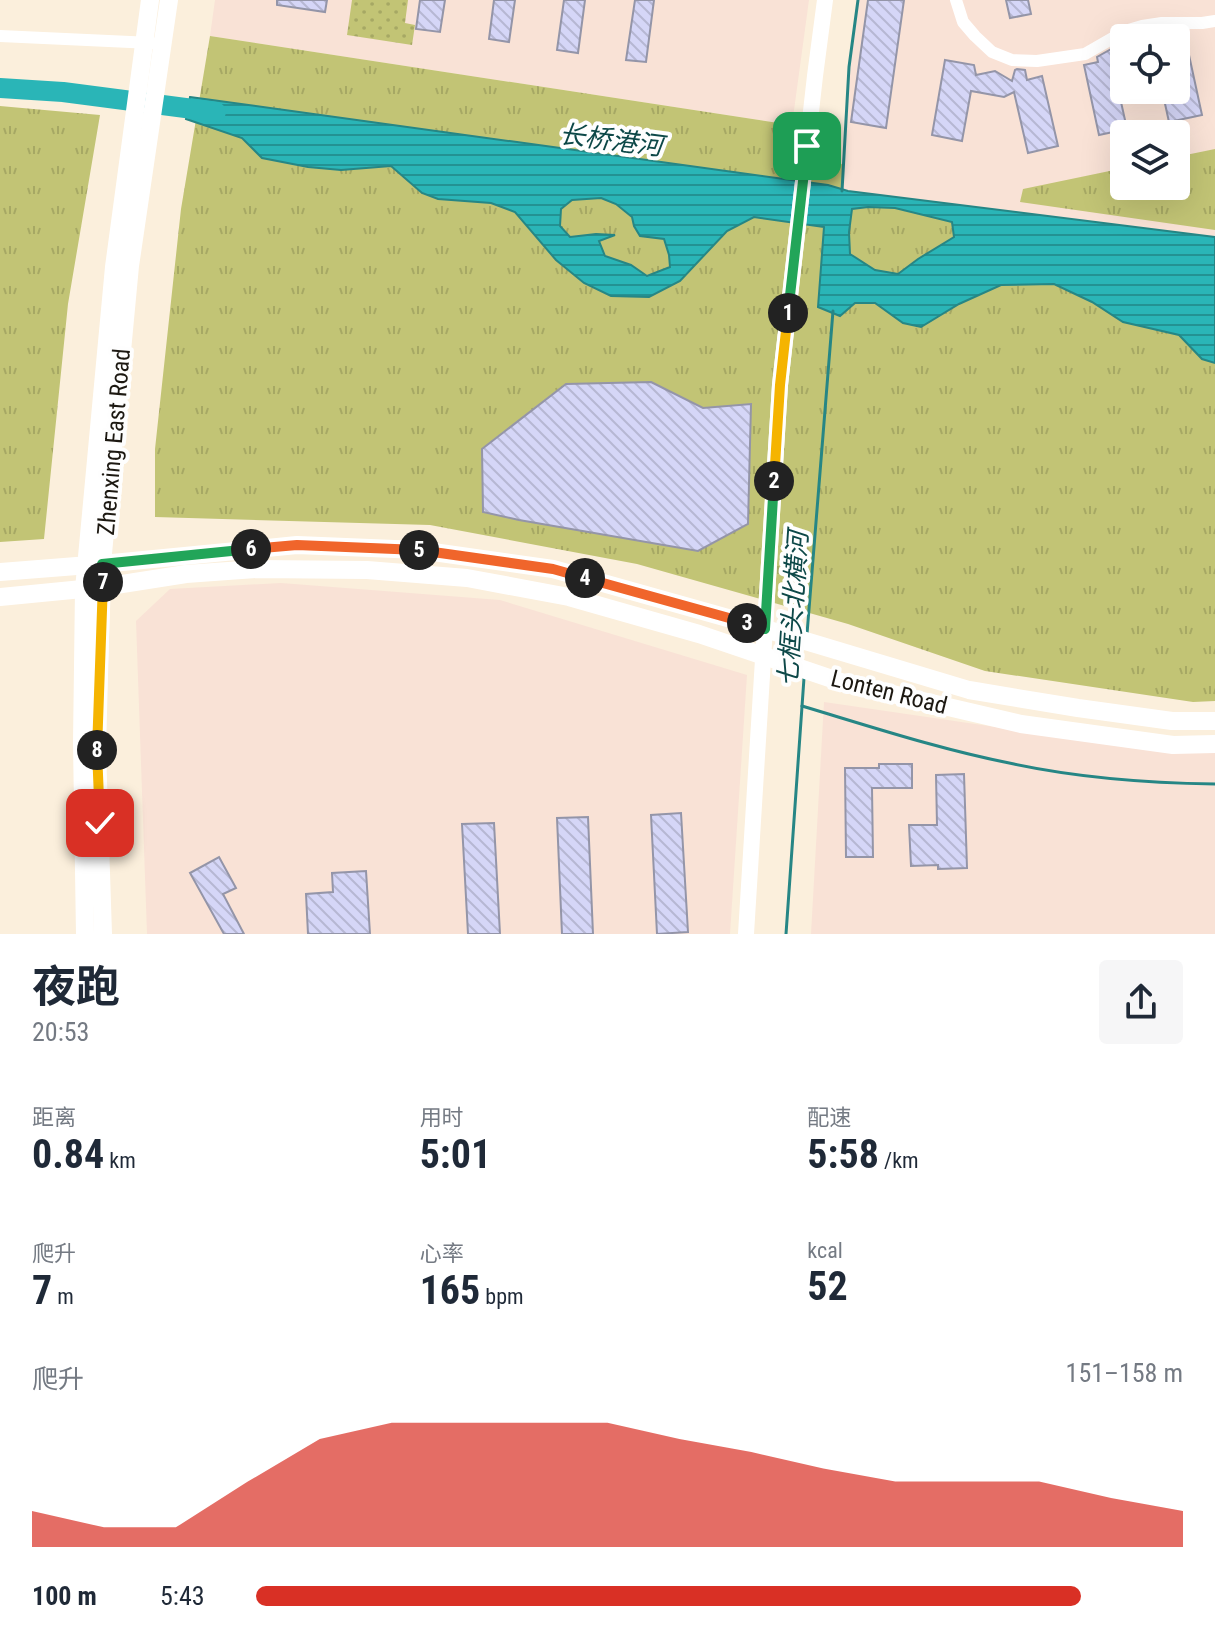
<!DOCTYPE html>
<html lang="zh">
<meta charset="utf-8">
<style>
:root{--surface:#fff;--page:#f6f6f7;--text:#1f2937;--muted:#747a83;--accent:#d93025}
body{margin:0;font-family:"Roboto Condensed","Noto Sans SC",sans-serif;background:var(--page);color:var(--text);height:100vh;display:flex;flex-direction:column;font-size:30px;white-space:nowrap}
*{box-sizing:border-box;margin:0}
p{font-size:26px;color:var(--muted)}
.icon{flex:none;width:44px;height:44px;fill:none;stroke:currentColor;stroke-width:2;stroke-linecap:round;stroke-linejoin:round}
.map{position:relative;height:934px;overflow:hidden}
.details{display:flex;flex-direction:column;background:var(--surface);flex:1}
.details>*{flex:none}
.buttons{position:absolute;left:1110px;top:24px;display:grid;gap:16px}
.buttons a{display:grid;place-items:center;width:80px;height:80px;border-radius:8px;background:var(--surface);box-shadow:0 8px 32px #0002;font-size:40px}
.pin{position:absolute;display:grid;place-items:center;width:68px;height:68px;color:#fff;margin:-34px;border-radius:16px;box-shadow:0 4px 12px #0006}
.km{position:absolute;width:40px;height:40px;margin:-20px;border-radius:50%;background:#222;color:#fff;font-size:22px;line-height:40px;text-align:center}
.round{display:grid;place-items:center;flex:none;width:84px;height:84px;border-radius:8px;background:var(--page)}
.head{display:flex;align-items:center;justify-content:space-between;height:136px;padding:0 32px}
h1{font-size:44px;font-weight:700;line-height:60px}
.metrics{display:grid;grid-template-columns:repeat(3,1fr);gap:12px;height:136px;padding:8px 32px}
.metrics div{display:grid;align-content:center}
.metrics b{font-size:40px;font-weight:700}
.metrics small{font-size:22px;font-weight:400}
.metrics p{font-size:22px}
.chart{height:224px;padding:16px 32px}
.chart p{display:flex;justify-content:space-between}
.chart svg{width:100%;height:144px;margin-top:8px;fill:var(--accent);opacity:.7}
ul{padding:0 32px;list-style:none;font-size:26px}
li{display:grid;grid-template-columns:128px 96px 1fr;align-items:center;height:60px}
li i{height:20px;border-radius:10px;background:var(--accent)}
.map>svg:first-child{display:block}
.education{fill:#f9e2d6;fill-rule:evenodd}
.grass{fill:url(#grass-tufts)}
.garden{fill:url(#garden-dots)}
.water{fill:url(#water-rules);stroke:#268685;stroke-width:2;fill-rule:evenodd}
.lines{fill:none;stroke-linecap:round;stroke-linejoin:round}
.stream{stroke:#268685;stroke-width:3}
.river{stroke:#2ab5b7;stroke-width:20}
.building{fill:url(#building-back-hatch);stroke:#9495a8;stroke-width:2}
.minor{stroke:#fff;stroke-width:12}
.tertiary{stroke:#fff;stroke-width:16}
.secondary{stroke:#fff;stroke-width:18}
.split-1-casing{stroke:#fff;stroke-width:16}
.split-2-casing{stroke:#fff;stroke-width:16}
.split-3-casing{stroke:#fff;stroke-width:16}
.split-4-casing{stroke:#fff;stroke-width:16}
.split-5-casing{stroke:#fff;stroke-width:16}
.split-6-casing{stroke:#fff;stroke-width:16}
.split-7-casing{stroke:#fff;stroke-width:16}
.split-8-casing{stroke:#fff;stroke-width:16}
.split-9-casing{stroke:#fff;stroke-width:16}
.split-1{stroke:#22a559;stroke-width:10}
.split-2{stroke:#f5b400;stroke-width:10}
.split-3{stroke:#22a559;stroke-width:10}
.split-4{stroke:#f0652b;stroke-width:10}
.split-5{stroke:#f0652b;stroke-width:10}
.split-6{stroke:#f0652b;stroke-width:10}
.split-7{stroke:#22a559;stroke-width:10}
.split-8{stroke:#f5b400;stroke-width:10}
.split-9{stroke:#f5b400;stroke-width:10}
.labels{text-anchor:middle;stroke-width:8;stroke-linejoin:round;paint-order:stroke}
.street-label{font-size:24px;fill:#1c1811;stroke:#fefefe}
.water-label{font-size:26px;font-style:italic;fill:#0d4848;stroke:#fefefe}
</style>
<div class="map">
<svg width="1215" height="934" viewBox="0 0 1215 934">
<defs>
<pattern id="grass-tufts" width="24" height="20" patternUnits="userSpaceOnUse" patternTransform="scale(2)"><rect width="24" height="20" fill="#c2c475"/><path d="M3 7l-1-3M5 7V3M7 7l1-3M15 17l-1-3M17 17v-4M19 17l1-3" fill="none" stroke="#a6a864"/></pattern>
<pattern id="garden-dots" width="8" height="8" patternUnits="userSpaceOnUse" patternTransform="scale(2)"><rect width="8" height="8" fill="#c2c475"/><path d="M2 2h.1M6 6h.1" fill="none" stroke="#a6a864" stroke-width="1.8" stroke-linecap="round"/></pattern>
<pattern id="water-rules" width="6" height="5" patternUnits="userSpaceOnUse" patternTransform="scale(2)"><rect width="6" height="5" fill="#2ab5b7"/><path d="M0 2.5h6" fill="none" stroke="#239293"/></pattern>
<pattern id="building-back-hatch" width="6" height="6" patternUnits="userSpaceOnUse" patternTransform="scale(2)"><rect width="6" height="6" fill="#d5d6f7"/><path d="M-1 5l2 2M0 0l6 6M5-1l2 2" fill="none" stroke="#b6b7d3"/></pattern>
</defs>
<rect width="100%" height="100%" fill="#fbefdc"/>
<g class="education">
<path d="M 215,0 L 809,0 L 792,125 L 210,36 Z"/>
<path d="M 858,0 L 1215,0 L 1215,243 L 842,193 L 849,67 ZM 1124,38 L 1176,38 L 1176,90 L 1124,90 ZM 1124,134 L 1176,134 L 1176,186 L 1124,186 Z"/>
<path d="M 281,583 L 500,600 L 747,675 L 730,934 L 147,934 L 136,621 L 170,589 Z"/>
<path d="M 824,702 L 1174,753 L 1215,753 L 1215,934 L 811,934 Z"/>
</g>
<g class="grass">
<path d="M 210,36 L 792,125 L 844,166 L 842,193 L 1215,243 L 1215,701 L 1193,702 L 985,671 L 848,624 L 637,564 L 430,525 L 155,517 L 155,449 L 181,209 Z"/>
<path d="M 0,106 L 100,115 L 68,304 L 44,539 L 0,542 Z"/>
<path d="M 1215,149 L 1215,230 L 1020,202 L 1023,189 L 1124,168 L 1124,186 L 1176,186 L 1176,157 Z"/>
</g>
<path class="garden" d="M 352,0 L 408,0 L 405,23 L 415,25 L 412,45 L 347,35 Z"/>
<path class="water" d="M 190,97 L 828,185 L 848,191 L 1215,237 L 1215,363 L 1202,359 L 1179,335 L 1123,322 L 1092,302 L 1054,284 L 1001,285 L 959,304 L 921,327 L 903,323 L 875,303 L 855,303 L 840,316 L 818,307 L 824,227 L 754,217 L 727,231 L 680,281 L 649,297 L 611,296 L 584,283 L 556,260 L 515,212 L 491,203 L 438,199 L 422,193 L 391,166 L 341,170 L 308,167 L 262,158 L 242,138 L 186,119 ZM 601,198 L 616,204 L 632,217 L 634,226 L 640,236 L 664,239 L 669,255 L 670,267 L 647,276 L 631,265 L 605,256 L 599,241 L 615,235 L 596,234 L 570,237 L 560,226 L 561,209 L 572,200 ZM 868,207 L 895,208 L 952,222 L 954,237 L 918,259 L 898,274 L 875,270 L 850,254 L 849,232 L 852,209 Z"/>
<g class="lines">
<g class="stream">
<path d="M 842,191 L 849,67 L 858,0"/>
<path d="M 807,634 L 833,311"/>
<path d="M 802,706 C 872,727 942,750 1014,764 C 1080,778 1148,783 1215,784"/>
<path d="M 786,934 L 804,678"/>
</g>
<path class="river" d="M 0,88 L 63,92 L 216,112"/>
</g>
<g class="building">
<path d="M 277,0 L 327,0 L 325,12 L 277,5 Z"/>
<path d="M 420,0 L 445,0 L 440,32 L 416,29 Z"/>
<path d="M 494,0 L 515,0 L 509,42 L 489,39 Z"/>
<path d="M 564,0 L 585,0 L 578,53 L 557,50 Z"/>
<path d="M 635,0 L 654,0 L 646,62 L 626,60 Z"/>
<path d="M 868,0 L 904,0 L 886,128 L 851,122 Z"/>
<path d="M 1006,0 L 1028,0 L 1031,14 L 1010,18 Z"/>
<path d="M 1163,32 L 1184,32 L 1202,115 L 1169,122 L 1162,90 L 1176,90 L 1176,38 L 1150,38 L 1149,34 Z"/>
<path d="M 1113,48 L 1115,58 L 1124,57 L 1124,73 L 1115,75 L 1127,129 L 1099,135 L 1084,65 L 1098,62 L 1097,57 Z"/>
<path d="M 945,60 L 974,65 L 976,75 L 995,71 L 1012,81 L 1015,70 L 1017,69 L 1025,70 L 1027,80 L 1042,76 L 1058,146 L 1028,153 L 1014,92 L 1004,97 L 971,91 L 962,141 L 932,135 Z"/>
<path d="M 651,382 L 703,408 L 751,404 L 748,524 L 698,551 L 519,520 L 483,512 L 482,449 L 566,384 Z"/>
<path d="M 879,764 L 912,764 L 912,788 L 872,788 L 873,857 L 846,857 L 845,768 L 879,768 Z"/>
<path d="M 964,774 L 967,868 L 938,869 L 938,865 L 911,866 L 909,825 L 937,825 L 936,775 Z"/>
<path d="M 681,813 L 688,932 L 657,934 L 651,815 Z"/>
<path d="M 588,817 L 593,934 L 562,934 L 557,818 Z"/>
<path d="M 494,823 L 500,934 L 468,934 L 462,824 Z"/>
<path d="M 219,857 L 236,888 L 223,894 L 244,934 L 224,934 L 190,873 Z"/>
<path d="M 366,871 L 370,934 L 308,934 L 306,894 L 333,892 L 332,873 Z"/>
</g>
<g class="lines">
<g class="minor">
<path d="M 956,0 L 963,22 L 975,36 L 992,52 L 1012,60 L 1037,61 L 1085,54 L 1125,31 L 1142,26 L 1162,23 L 1202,23 L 1215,21"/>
<path d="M 0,36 L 152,43"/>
</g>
<path class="tertiary" d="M 746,934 L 780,385 L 815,76 L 825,0"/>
<g class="secondary">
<path d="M 0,572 L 102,564 L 297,545 L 419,550 L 553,569 L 742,622 L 969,690 L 1078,708 L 1172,721 L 1215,721"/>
<path d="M 0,597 L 103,587 L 186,574 L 257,569 L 367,570 L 467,578 L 569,597 L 699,634 L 841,682 L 1021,724 L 1173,745 L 1215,744"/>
<path d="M 85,934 L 82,743 L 84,589 L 114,267 L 150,0"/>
<path d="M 103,934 L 97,750 L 102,564 L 130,266 L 169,0"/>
</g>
</g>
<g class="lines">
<g class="split-1-casing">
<path id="split-1" d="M 788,313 L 807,146"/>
</g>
<g class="split-2-casing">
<path id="split-2" d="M 774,481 L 780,385 L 788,313"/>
</g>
<g class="split-3-casing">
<path id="split-3" d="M 747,623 L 765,629 L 774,481"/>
</g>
<g class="split-4-casing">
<path id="split-4" d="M 585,578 L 747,623"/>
</g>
<g class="split-5-casing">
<path id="split-5" d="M 419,550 L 553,569 L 585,578"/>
</g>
<g class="split-6-casing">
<path id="split-6" d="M 251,549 L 297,545 L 419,550"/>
</g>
<g class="split-7-casing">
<path id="split-7" d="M 103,582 L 102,564 L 251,549"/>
</g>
<g class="split-8-casing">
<path id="split-8" d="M 97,750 L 103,582"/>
</g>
<g class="split-9-casing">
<path id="split-9" d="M 97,750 L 100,823"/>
</g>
<use href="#split-1" class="split-1"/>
<use href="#split-2" class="split-2"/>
<use href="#split-3" class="split-3"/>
<use href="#split-4" class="split-4"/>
<use href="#split-5" class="split-5"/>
<use href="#split-6" class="split-6"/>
<use href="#split-7" class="split-7"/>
<use href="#split-8" class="split-8"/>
<use href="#split-9" class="split-9"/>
</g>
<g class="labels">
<g class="street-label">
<text transform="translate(114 442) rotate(-85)" y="8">Zhenxing East Road</text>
<text transform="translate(889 692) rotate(14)" y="8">Lonten Road</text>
</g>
<g class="water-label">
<text transform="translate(611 140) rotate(7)" y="9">长桥港河</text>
<text transform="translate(793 609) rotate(-86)" y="9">七框头北横河</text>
</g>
</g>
</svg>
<div class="buttons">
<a><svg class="icon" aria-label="locate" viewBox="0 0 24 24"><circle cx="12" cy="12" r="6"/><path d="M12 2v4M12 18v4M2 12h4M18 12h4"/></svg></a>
<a><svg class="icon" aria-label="layers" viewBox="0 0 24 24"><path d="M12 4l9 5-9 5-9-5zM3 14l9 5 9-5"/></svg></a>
</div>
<div class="pin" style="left:807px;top:146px;background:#1e9e55"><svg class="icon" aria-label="arrive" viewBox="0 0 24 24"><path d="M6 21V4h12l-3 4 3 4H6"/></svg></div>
<div class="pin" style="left:100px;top:823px;background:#d93025"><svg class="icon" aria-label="check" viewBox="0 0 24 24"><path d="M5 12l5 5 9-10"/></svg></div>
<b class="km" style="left:788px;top:313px">1</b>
<b class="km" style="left:774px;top:481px">2</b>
<b class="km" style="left:747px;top:623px">3</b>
<b class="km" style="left:585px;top:578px">4</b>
<b class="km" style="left:419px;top:550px">5</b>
<b class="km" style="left:251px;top:549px">6</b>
<b class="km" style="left:103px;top:582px">7</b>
<b class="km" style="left:97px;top:750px">8</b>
</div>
<section class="details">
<div class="head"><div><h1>夜跑</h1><p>20:53</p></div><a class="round"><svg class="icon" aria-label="share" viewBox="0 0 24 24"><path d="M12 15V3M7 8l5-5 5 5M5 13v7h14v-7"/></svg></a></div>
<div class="metrics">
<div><p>距离</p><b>0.84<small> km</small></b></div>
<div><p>用时</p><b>5:01</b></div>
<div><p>配速</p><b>5:58<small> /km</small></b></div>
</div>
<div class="metrics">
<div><p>爬升</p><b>7<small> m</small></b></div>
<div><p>心率</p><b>165<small> bpm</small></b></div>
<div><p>kcal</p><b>52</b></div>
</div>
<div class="chart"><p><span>爬升</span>151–158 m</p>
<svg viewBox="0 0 160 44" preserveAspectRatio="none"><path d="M0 44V33L10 38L20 38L30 24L40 11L50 6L60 6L70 6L80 6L90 11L100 15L110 20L120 24L130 24L140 24L150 29L160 33V44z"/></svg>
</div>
<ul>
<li><b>100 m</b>5:43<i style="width:89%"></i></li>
</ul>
</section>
